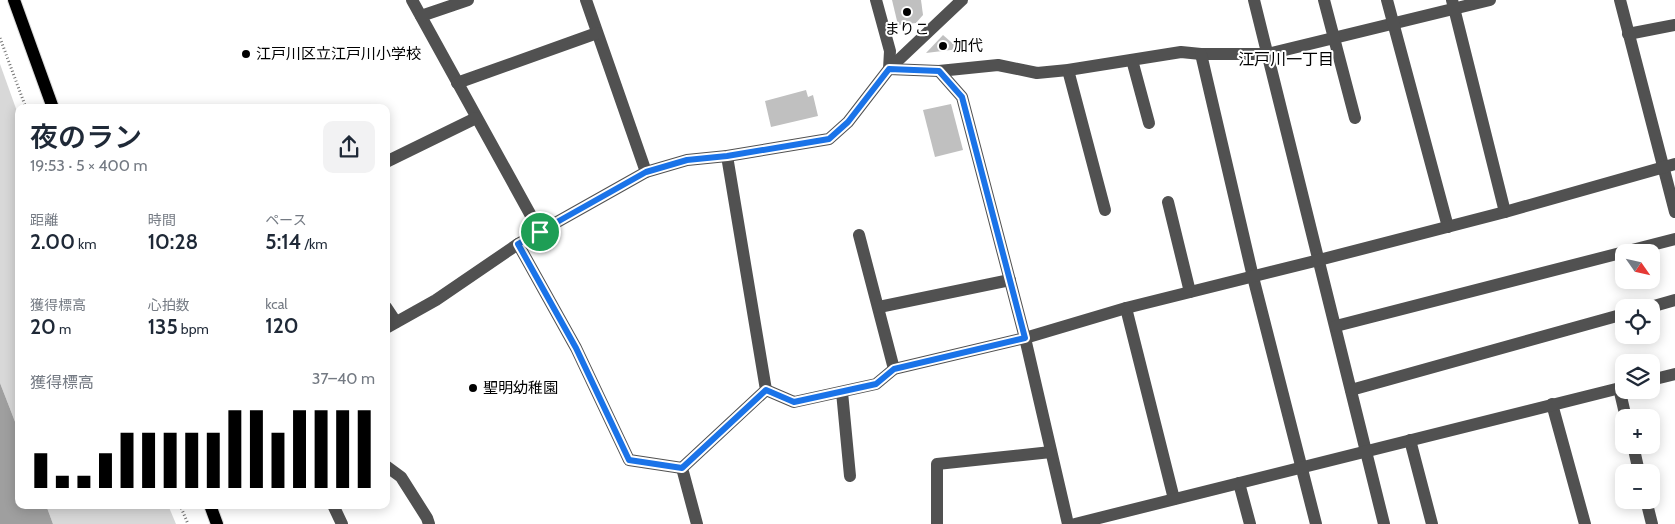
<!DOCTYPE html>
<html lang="ja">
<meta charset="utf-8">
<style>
:root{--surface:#fff;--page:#f2f2f3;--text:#1f2937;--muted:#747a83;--accent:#000}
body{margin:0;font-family:Cabin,"Noto Sans JP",sans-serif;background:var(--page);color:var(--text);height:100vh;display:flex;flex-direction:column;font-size:19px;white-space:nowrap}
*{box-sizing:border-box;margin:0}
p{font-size:16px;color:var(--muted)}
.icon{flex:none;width:28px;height:28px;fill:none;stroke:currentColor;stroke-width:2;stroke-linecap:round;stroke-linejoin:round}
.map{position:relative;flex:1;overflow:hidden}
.details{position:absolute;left:15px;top:104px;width:375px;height:405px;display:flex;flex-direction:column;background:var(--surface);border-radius:10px;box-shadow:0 2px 12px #0003}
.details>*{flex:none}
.needle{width:32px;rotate:124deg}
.buttons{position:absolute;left:1615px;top:244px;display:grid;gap:10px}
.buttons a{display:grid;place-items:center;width:45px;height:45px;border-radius:10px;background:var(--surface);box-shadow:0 2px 12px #0003;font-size:25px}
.pin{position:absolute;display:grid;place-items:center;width:42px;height:42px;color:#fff;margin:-21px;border:2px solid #fff;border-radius:50%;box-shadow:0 1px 5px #0007}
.round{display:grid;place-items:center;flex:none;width:52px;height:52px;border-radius:10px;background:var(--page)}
.summary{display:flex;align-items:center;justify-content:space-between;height:85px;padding:0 15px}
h1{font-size:28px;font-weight:600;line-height:38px}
.metrics{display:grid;grid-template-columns:repeat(3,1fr);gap:8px;height:85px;padding:5px 15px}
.metrics div{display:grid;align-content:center}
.metrics b{font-size:21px;font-weight:600}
.metrics small{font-size:14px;font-weight:400}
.metrics p{font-size:14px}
.chart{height:140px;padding:10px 15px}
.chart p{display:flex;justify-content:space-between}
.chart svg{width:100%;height:90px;margin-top:5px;stroke:var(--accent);stroke-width:6}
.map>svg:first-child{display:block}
.green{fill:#d8d8d8}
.water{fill:#9f9f9f}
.building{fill:#c0c0c0}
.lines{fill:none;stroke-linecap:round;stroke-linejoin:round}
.major-casing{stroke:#dbdbdb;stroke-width:14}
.path{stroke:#737373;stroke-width:3;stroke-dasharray:1 2.5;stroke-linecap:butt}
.minor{stroke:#515151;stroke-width:12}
.major{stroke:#000;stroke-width:12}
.route-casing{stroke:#fff;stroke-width:10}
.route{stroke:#1a73e8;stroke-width:6}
.poi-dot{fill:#000;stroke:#fff;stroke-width:2}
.labels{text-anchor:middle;stroke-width:4;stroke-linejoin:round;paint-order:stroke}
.poi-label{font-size:15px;fill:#000;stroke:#fff;text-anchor:start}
.neighbourhood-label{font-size:16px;fill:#000;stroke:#fff}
</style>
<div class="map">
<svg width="1675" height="524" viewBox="0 0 1675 524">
<rect width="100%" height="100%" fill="#fff"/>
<g class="green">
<path d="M 0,64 L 19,117 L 19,432 L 0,383 Z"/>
<path d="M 46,505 L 168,505 L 176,524 L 53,524 Z"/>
</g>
<path class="water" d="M 0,383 L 19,432 L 19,505 L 46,505 L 53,524 L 0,524 Z"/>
<g class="building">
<path d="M 892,0 L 921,0 L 923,15 L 916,23 L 898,25 Z"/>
<path d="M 943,35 L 959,49 L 926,53 Z"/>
<path d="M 806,90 L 808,97 L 813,95 L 818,116 L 771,127 L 765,101 Z"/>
<path d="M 951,104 L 963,150 L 935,157 L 923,110 Z"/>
</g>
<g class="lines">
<g class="major-casing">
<g id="major">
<path d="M 14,0 L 53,108"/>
<path d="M 210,505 L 217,524"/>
</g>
</g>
<g class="path">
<path d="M 0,38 L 26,108"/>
<path d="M 180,505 L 188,524"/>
</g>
<g class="minor">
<path d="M 412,0 L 540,232"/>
<path d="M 586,0 L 646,172"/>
<path d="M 876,0 L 890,51 L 889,69 L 939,71 L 998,65 L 1037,73 L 1068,70 L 1181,52 L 1201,54 L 1268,54 L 1490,0"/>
<path d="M 1254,0 L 1384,524"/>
<path d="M 1324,0 L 1355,118"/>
<path d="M 1387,0 L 1448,227"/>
<path d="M 1452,0 L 1505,212"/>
<path d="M 1620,0 L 1675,212"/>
<path d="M 421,16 L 468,0"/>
<path d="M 1628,34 L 1675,25"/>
<path d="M 1201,54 L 1253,277 L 1316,524"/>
<path d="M 1132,60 L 1149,123"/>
<path d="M 1068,70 L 1105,210"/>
<path d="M 939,71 L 962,97 L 1025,338 L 1068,524"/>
<path d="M 457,83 L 597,33"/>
<path d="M 386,162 L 476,118"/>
<path d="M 1168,202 L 1190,292"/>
<path d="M 859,235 L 894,369"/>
<path d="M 518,244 L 576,348 L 629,460 L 682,468"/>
<path d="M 386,307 L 396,322"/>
<path d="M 879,307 L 1010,280"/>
<path d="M 1126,308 L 1174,499"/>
<path d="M 1647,308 L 1675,300"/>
<path d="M 1336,326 L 1675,239"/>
<path d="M 386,328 L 436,300 L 518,244 L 646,172 L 687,160 L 727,156 L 829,139 L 848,122 L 889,69 L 962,0"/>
<path d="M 1651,380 L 1675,374"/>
<path d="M 1619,388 L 1626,418"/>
<path d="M 766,390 L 794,402 L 876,384 L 894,369 L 1025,338 L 1126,308 L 1319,260 L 1505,212 L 1675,164"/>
<path d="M 1351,390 L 1624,314"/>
<path d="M 842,392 L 850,476"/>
<path d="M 1552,404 L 1585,524"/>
<path d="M 1410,440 L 1432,524"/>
<path d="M 1633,445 L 1639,472"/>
<path d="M 386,466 L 401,477 L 427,518 L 429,524"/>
<path d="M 1239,483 L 1250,524"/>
<path d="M 1646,500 L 1652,524"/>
<path d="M 333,505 L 342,524"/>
<path d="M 697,524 L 682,468 L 766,390 L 727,156"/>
<path d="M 937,524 L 937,464 L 1051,452"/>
<path d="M 1075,524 L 1624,387"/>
</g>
<use href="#major" class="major"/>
</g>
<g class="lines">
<g class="route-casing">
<path id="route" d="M 889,69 L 939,71 L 962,97 L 1025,338 L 894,369 L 876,384 L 794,402 L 766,390 L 682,468 L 629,460 L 576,348 L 518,244 L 646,172 L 687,160 L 727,156 L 829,139 L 848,122 Z"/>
</g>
<use href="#route" class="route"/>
</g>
<g class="poi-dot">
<circle cx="907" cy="12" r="5"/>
<circle cx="943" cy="46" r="5"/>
<circle cx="246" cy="54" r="5"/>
<circle cx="473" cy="388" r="5"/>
</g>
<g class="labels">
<g class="poi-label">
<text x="907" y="34" text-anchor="middle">まりこ</text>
<text x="953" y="51">加代</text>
<text x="256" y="59">江戸川区立江戸川小学校</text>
<text x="483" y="393">聖明幼稚園</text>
</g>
<g class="neighbourhood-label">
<text x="1286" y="65">江戸川一丁目</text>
</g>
</g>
</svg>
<div class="buttons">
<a><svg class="needle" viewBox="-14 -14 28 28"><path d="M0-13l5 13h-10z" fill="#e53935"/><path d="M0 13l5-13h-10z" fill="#747a83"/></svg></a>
<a><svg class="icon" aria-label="locate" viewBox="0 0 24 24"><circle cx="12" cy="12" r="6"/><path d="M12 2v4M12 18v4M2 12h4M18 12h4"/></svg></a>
<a><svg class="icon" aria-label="layers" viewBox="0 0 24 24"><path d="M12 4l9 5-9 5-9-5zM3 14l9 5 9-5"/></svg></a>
<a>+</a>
<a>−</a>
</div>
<div class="pin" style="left:540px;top:232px;background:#1e9e55"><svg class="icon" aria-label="arrive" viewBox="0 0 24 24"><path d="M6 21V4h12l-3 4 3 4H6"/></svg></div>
<section class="details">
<div class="summary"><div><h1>夜のラン</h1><p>19:53 · 5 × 400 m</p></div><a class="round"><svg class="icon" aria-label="share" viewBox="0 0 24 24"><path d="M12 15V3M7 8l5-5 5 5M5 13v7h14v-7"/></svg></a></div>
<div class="metrics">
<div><p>距離</p><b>2.00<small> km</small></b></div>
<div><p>時間</p><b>10:28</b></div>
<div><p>ペース</p><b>5:14<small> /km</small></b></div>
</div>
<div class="metrics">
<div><p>獲得標高</p><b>20<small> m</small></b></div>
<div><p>心拍数</p><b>135<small> bpm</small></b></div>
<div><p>kcal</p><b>120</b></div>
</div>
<div class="chart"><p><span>獲得標高</span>37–40 m</p>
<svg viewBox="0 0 160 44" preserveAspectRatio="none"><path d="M5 44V27M15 44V38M25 44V38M35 44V27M45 44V17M55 44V17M65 44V17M75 44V17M85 44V17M95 44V6M105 44V6M115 44V17M125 44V6M135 44V6M145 44V6M155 44V6"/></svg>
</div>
</section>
</div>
